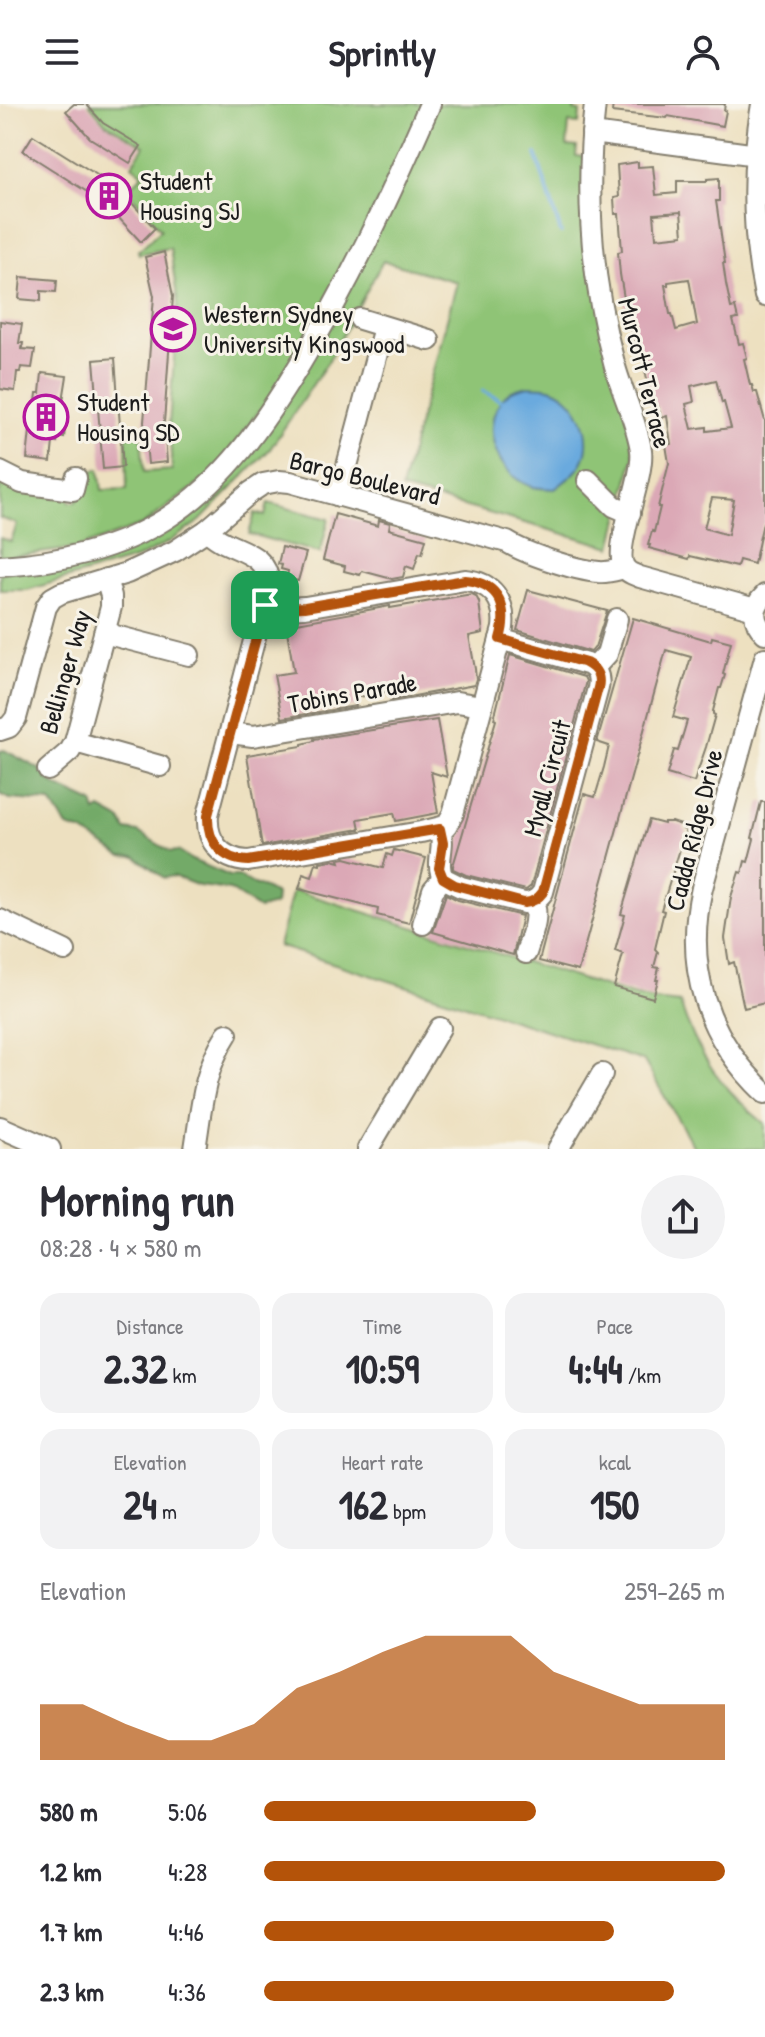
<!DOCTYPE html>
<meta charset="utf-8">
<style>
:root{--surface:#fff;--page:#f2f2f3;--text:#2b2b33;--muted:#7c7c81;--accent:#b45309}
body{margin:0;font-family:"Patrick Hand",sans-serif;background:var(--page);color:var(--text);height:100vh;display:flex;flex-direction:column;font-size:30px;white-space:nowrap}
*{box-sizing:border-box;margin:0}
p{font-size:26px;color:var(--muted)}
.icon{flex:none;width:44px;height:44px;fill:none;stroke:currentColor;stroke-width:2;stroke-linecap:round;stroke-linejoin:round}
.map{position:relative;height:1045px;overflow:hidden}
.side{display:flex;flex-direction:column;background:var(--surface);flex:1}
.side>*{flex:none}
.pin{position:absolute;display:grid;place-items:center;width:68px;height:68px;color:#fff;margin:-34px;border-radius:16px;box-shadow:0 4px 12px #0006}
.round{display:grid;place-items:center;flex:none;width:84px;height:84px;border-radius:42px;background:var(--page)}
.head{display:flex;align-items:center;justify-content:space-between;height:136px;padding:0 40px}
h1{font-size:44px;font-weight:700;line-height:60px}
.metrics{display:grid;grid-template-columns:repeat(3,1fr);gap:12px;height:136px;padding:8px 40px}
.metrics div{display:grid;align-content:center;border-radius:20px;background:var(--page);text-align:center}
.metrics b{font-size:40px;font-weight:700}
.metrics small{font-size:22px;font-weight:400}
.metrics p{font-size:22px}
.chart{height:224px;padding:16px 40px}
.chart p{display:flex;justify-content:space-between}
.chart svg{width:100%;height:144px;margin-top:8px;fill:var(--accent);opacity:.7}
ul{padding:0 40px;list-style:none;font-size:26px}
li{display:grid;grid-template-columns:128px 96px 1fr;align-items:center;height:60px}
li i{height:20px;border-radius:10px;background:var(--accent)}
header{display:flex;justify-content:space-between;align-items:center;height:104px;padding:0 40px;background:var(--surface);font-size:36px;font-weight:700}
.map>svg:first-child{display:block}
.green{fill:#8fc476;stroke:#567049;stroke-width:2}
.forest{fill:#73aa67;stroke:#486342;stroke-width:2}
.water{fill:#6baade;stroke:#44637d;stroke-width:2}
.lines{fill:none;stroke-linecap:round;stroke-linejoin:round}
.stream{stroke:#6baade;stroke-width:4}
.building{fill:#dba8b6;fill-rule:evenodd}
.minor-casing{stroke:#847e6e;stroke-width:24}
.minor{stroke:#fff;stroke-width:20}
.route-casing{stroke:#fff;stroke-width:16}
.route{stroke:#b45309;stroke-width:10}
.labels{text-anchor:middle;stroke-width:6;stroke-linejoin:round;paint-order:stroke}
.poi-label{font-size:26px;fill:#1c1c1c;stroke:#f7f3e8;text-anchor:start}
.street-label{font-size:26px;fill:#1c1c1c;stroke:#f7f3e8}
</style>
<header><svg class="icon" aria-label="menu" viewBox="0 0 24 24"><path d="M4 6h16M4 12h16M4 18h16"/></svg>Sprintly<svg class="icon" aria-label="person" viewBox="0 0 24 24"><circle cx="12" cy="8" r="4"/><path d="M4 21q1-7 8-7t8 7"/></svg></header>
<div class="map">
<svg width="765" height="1045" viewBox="0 0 765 1045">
<rect width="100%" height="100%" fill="#f7f3e8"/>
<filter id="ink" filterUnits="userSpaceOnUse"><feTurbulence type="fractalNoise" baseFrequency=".0125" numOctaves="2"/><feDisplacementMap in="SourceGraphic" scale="16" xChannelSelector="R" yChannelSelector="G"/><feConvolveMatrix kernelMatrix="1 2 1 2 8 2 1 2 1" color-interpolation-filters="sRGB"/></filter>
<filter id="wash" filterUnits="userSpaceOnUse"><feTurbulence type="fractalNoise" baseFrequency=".006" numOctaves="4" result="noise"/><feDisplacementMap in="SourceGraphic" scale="32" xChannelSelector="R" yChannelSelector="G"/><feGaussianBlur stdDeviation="1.8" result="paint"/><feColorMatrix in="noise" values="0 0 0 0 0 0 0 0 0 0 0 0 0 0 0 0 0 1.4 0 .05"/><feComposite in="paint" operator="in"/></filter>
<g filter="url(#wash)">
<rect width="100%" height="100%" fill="#ede0c0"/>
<g class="green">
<path d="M 89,0 L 424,0 L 389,77 L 288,269 L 211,371 L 142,421 L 78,444 L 0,454 L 0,434 L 11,438 L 17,420 L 0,414 L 0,373 L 67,391 L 70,398 L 76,398 L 79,382 L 91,377 L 90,368 L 99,365 L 102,386 L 127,385 L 126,332 L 141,330 L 144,368 L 172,366 L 169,320 L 178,200 L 170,144 L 139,150 L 138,147 L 161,125 L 127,86 L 143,70 L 132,61 L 144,42 L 105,19 Z"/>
<path d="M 436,0 L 575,0 L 574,7 L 580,8 L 579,20 L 569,19 L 567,42 L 577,43 L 576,52 L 584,53 L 634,352 L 612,443 L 401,385 L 457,178 L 383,157 L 329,256 L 270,345 L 200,417 L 169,438 L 138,454 L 27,486 L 0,486 L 0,469 L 90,454 L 227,372 Z"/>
<path d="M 268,399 L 329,415 L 320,449 L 249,430 L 255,409 L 265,412 Z"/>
<path d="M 293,786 L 632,891 L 653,896 L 680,899 C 697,951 723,986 765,1020 L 765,1045 L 695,1045 L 644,957 L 278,842 Z"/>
</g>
<path class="forest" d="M 4,646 L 38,664 L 56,682 L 93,699 L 96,708 L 101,705 L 121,716 L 126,726 L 138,728 L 171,748 L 178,747 L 192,756 L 230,772 L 239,772 C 250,782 265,781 276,791 L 275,801 L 259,805 L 230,786 L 199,782 L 173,772 L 164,774 L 136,753 L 121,752 L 83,728 L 67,723 L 51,698 L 10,695 L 0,690 L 0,647 Z"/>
<path class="water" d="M 528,282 C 536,283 545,282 553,285 C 580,295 596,333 582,359 C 576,370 565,377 555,385 C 547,384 538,385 530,382 C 494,369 476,313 510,288 C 515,285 522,284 528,282 Z"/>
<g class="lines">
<g class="stream">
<path d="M 536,50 L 561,129"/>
<path d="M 483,287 L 506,299"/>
</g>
</g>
<g id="blocks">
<g class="building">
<path d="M 74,0 L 86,0 L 103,19 L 141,42 L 130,59 L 90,34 L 66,7 Z"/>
<path d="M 613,0 L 725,0 L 724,6 L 726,7 L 723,22 L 668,12 L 667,14 L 612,8 Z"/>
<path d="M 33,31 L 118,84 L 155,124 L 141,138 L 106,100 L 23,47 Z"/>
<path d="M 638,58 L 638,63 L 653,62 L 656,91 L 677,89 L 677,77 L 707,77 L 707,75 L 719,74 L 719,97 L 716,97 L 725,159 L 723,159 L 726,180 L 731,204 L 735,203 L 738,215 L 733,216 L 739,240 L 743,239 L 745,246 L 747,254 L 744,255 L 750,281 L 752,281 L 754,288 L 757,288 L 765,317 L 765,419 L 763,419 L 760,432 L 754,460 L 739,456 L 737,463 L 690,452 L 689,455 L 649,444 L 650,441 L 648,441 L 652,427 L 654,428 L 660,403 L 658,403 L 669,359 L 666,341 L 671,340 L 667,312 L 661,314 L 658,302 L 653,304 L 642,252 L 639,253 L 626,207 L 620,170 L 618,148 L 622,147 L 619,110 L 615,110 L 614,94 L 619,93 L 617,61 ZM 681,108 L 683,131 L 656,134 L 654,110 ZM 689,175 L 697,220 L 676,226 L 672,210 L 670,210 L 665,181 L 668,181 L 668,178 ZM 716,276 L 722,299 L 724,298 L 731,324 L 707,327 L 707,323 L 692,325 L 686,300 L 694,298 L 691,282 ZM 712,394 L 734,396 L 728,431 L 704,424 Z"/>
<path d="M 164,148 L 173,192 L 164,319 L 167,358 L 148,360 L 144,318 L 154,192 L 145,153 Z"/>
<path d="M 21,173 L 57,176 L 56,188 L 41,187 L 41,197 L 19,195 Z"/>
<path d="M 0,217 L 22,220 L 19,239 L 23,239 L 22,245 L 35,246 L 32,264 L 21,263 L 20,268 L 17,268 L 15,287 L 0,285 Z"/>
<path d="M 115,254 L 123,363 L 103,365 L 94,256 Z"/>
<path d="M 42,269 L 67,272 L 60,315 L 66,316 L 64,334 L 58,333 L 57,339 L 53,338 L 51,358 L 27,355 L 32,308 L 35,308 L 37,289 L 40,289 Z"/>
<path d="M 335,410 L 378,422 L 379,416 L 390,419 L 389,425 L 426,435 L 422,450 L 419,449 L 414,465 L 406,462 L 403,473 L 392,475 L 362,467 L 360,471 L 344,467 L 345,462 L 323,456 Z"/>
<path d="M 282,443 L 306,449 L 298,477 L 287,474 L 288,467 L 281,465 L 282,461 L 278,460 Z"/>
<path d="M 528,486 L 607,507 L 595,543 L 591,548 L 517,526 Z"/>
<path d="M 472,490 L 476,492 L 479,498 L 483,529 L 469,532 L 475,565 L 476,575 L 474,581 L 392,596 L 390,587 L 354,594 L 356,602 L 282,614 L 274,571 L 294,568 L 286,521 L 390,502 L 390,504 Z"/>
<path d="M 633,514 L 711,537 L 712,533 L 731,538 L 723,570 L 725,571 L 721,584 L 719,584 L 713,607 L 713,610 L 715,611 L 706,643 L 694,678 L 667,670 L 674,646 L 678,647 L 687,617 L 673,613 L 691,553 L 666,546 L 578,867 L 539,857 L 584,690 L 595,693 L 604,663 L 609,642 L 597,638 Z"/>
<path d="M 510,551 L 584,573 L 586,577 L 531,782 L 526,786 L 466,771 L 453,765 L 453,762 L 496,616 L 494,615 Z"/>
<path d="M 437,616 L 447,673 L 431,668 L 438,709 L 396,717 L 394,709 L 358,715 L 360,725 L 262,742 L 247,651 L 302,642 L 302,640 L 314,637 L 314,635 Z"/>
<path d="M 761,698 L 765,698 L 765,899 L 744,904 L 734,858 L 729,860 L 725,834 L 731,793 L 739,768 L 742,769 L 745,757 L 748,758 L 754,735 L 752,734 Z"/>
<path d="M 649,716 L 664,720 L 664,718 L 672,718 L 684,722 L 683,725 L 686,726 L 661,806 L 664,807 L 655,845 L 658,848 L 654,863 L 659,864 L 656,876 L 658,876 L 653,894 L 614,883 L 623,850 L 615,847 L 625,811 L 621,810 Z"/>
<path d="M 394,746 L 426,754 L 409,819 L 377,811 L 378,805 L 299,785 L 303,770 L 312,773 L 316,759 L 320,760 L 320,758 L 332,756 L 340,758 L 339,755 L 345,754 L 383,764 L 387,750 L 392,752 Z"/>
<path d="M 446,790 L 458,796 L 522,812 L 513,851 L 433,828 Z"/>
</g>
</g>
</g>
<g filter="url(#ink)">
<use href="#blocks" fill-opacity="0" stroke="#847e6e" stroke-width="2"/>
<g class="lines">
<g class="minor-casing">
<g id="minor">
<path d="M 595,0 C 585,87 591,175 614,259 C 621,287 637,318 641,346 C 645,374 611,447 625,464 C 628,469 635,471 640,473 L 755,505"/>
<path d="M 762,0 C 751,63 752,129 765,192"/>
<path d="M 592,29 L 765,52"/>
<path d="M 360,215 L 429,236"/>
<path d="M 0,368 L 22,379 L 73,386 L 76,374"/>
<path d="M 588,376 L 614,402 L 630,409"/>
<path d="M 339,392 L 384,223"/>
<path d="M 207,426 C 228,449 266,443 269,480 L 208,711 C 206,737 221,756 248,757 L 421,728 L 446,722 L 453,710 L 503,524 C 506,497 492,478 465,476 L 305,503 L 283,504 L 265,501"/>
<path d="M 0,462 C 57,459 119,445 167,414 C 225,377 265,318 300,260 C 351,177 391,89 430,0"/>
<path d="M 765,491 C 752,503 752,517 765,529"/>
<path d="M 104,529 L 189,551"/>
<path d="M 765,554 L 702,784 C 684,863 706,933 765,989"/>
<path d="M 594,564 L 607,550 L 617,515"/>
<path d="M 0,626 L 9,623 L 16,614 L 46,503 L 52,494 L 61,489 L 127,469 L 175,447 L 207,426 L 251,388 L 263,380 L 279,377 L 290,378 L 507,438 C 526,450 575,466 599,468 C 607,469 616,466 624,464"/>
<path d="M 231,629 L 253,632 L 457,598 L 482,602"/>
<path d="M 75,638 L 160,662"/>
<path d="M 48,666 L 70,647 L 75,638 L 111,503 L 111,492 L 106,475"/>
<path d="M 440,725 C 446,743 435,758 443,774"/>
<path d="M 443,774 L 461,783 L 524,799 C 533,799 538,795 543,788 L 598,584 C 600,574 598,567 590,561 L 500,535"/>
<path d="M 0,816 L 65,847"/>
<path d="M 423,820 L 433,786 L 443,774"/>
<path d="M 526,849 C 531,832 540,814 533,797"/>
<path d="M 0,1023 L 50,1045"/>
<path d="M 195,1045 C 202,1002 203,967 227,930"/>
<path d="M 368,1045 L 440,924"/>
<path d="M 558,1045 L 602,970"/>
</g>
</g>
<use href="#minor" class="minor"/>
</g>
</g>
<g class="lines" filter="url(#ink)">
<g class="route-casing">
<path id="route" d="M 465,476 C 500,479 509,504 500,535 L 586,559 C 597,565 601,572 598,584 L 543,788 C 538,795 533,798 524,799 L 455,781 L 443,774 L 439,764 L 443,739 L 440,725 L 248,757 C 221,756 207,737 208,711 L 265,501 L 283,504 L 305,503 Z"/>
</g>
<use href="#route" class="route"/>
</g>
<defs>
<g id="building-ring" transform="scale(2.3)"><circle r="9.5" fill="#f7f3e8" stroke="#b5179e" stroke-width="1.5"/><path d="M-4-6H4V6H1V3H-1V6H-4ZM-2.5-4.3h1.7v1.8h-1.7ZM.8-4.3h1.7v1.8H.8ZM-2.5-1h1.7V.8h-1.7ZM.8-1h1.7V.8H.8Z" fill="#b5179e"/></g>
<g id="university-ring" transform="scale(2.3)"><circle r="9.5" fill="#f7f3e8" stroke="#b5179e" stroke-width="1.5"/><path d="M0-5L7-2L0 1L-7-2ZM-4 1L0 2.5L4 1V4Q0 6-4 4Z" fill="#b5179e"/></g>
</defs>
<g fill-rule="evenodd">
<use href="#building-ring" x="109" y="92"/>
<use href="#university-ring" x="173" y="225"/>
<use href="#building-ring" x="46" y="313"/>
</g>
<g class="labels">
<g class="poi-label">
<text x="140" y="86">Student<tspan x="140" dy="30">Housing SJ</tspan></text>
<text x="204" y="219">Western Sydney<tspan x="204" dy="30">University Kingswood</tspan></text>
<text x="77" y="307">Student<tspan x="77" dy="30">Housing SD</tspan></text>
</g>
<g class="street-label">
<text transform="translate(645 269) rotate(76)" y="9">Murcott Terrace</text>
<text transform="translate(365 374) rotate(14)" y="9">Bargo Boulevard</text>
<text transform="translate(65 568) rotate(-74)" y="9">Bellinger Way</text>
<text transform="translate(352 589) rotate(-10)" y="9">Tobins Parade</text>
<text transform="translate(547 674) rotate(-75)" y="9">Myall Circuit</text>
<text transform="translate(694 726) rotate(-76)" y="9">Cadda Ridge Drive</text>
</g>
</g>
</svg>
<div class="pin" style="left:265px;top:501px;background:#1e9e55"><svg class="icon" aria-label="arrive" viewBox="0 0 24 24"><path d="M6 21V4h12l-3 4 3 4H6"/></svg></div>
</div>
<section class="side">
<div class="head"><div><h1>Morning run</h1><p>08:28 · 4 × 580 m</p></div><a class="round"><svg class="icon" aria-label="share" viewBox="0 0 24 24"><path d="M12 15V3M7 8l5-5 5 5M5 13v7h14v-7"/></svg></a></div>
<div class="metrics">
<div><p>Distance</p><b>2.32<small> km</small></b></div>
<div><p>Time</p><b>10:59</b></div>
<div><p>Pace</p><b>4:44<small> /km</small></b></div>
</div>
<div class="metrics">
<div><p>Elevation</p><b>24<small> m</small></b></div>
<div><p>Heart rate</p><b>162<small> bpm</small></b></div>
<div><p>kcal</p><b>150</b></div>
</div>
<div class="chart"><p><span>Elevation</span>259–265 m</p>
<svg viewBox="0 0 160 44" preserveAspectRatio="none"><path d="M0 44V27L10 27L20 33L30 38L40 38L50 33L60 22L70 17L80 11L90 6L100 6L110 6L120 17L130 22L140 27L150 27L160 27V44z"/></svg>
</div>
<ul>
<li><b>580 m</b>5:06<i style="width:59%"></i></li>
<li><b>1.2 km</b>4:28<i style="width:100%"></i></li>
<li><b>1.7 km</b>4:46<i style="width:76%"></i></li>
<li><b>2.3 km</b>4:36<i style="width:89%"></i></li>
</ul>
</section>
